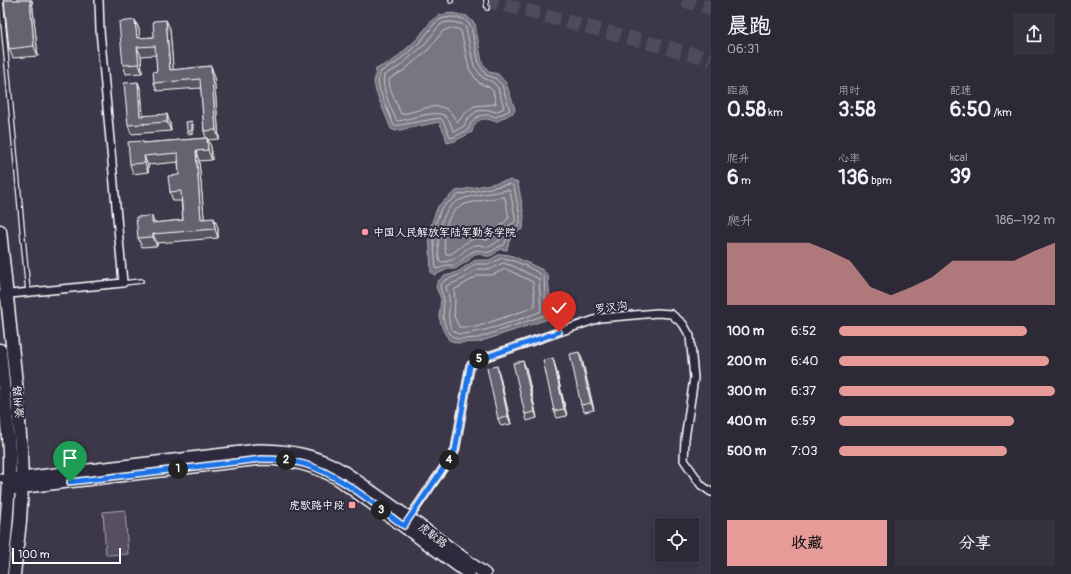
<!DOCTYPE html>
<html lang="zh">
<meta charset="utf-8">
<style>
:root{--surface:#2d2937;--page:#35313f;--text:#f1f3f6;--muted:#a7a6ad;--line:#484552;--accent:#e69b98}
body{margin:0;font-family:Pangolin,"LXGW WenKai TC",sans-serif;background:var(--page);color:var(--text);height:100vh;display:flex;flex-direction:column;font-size:15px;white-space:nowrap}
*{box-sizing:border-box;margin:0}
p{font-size:13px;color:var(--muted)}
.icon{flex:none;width:22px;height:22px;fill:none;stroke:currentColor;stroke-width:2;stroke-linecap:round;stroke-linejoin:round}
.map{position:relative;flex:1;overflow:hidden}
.drawer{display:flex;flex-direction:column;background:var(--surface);width:360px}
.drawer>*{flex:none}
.fabs{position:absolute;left:655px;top:518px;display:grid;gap:8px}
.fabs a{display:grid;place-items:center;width:44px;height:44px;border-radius:0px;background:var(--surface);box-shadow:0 2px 10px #0003,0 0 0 1px var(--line);font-size:20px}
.scale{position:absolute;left:12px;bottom:10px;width:109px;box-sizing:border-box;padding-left:4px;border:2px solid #fff;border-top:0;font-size:11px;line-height:14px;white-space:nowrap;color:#fff;-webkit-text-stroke:3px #2f2a3d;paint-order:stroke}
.pin{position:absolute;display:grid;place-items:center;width:34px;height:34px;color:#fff;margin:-41px -17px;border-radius:50% 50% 50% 0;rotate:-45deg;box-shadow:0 0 4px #0007}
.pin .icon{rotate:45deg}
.km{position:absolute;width:20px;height:20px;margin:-10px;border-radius:50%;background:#222;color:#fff;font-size:11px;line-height:20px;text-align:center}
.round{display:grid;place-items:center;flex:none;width:42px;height:42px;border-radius:0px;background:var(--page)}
.head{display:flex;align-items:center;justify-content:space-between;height:68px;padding:0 16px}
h1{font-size:22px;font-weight:700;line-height:30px}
.figures{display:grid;grid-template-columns:repeat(3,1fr);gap:6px;height:68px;padding:4px 16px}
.figures div{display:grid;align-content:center}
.figures b{font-size:20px;font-weight:700}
.figures small{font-size:11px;font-weight:400}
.figures p{font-size:11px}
.chart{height:112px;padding:8px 16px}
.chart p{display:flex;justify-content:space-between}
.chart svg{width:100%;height:72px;margin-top:4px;fill:var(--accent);opacity:.7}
.cta{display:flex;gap:8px;margin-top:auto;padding:8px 16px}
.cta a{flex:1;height:46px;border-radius:0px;background:var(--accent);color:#111;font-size:16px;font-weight:700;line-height:46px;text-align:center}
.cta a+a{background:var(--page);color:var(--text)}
ul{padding:0 16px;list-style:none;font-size:13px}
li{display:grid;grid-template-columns:64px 48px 1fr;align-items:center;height:30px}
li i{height:10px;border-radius:5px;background:var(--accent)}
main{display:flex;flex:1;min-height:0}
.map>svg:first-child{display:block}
.green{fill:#555060;stroke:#aaa8b0}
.water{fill:#797682;stroke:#afadb4}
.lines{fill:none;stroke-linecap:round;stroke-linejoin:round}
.shore{stroke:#c9c8cd;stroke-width:1}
.highway-tunnel{stroke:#504b5b;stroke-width:14;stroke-dasharray:14 7;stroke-linecap:butt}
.lane-casing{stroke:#fff;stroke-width:6}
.street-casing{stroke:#fff;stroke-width:10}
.secondary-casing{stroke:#fff;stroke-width:14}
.primary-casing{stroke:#fff;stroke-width:15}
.lane{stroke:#2f2a3d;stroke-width:3.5}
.street{stroke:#2f2a3d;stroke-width:7}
.secondary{stroke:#2f2a3d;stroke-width:11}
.primary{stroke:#2f2a3d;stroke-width:12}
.wall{fill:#585460;stroke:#fff}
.shaded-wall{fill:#47454e;stroke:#fff}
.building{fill:#666270;stroke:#fff}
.route-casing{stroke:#fff;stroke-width:8}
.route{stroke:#1a73e8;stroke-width:5}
.poi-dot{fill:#ff9aa2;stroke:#2f2a3d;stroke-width:1.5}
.labels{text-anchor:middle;stroke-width:4;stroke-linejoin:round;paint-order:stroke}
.poi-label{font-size:11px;fill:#fff;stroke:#2f2a3d;text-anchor:start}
.street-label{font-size:11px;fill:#fff;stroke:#2f2a3d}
</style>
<main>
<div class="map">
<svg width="711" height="574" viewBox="0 0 711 574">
<rect width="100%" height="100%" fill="#3c3749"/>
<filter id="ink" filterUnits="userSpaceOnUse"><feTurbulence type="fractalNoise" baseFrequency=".025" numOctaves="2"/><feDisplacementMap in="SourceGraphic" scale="8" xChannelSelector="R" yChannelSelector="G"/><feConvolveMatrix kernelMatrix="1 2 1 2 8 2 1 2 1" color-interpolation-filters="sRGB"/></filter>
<g filter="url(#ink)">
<path class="green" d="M 125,510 L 128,554 L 106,555 L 103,512 Z"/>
<g class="water">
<path d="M 452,13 L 467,16 L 475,24 L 482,62 L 489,72 L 498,74 L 506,83 L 515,109 L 514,112 L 496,122 C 483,116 475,119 472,132 L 455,141 L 447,143 L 445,134 L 439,122 L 396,131 L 391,129 L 376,92 L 374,82 L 376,69 L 394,60 L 418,38 L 432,20 L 439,15 Z"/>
<path d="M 510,180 L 518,183 L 524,216 L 523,229 C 512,233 509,238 507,250 L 500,249 C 492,256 489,259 478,253 L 473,255 L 469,260 L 455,269 L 448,269 L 435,275 L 431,273 L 429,230 L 438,206 L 456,191 Z"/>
<path d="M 500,254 L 510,255 L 517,258 L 543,270 L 548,276 L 551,313 L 548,319 L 479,342 L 457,343 L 449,340 L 443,330 L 439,317 L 441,299 L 436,287 L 438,281 L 444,276 L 452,274 L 459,271 L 475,260 L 489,260 Z"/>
</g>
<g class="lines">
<g class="shore">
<path d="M 452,17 L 464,19 L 471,26 L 479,64 L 486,75 L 495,78 L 502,85 L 510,110 L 496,117 C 482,112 473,116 468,130 L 452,138 L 450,137 L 443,121 L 440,118 L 394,126 L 380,91 L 378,82 L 380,72 L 396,63 L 421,41 L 435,23 L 441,19 Z"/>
<path d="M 452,22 L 462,24 L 466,28 L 474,66 L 483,78 L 493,82 L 498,88 L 504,108 L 496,112 L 489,110 L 477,111 L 467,119 L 464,126 L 455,131 L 453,130 C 451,125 449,119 445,116 C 437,109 408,120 397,121 C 391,110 381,87 384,75 L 399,67 L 424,45 L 439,26 L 443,23 Z"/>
<path d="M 452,28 L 458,29 L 461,31 L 469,69 L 479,83 L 489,87 L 493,91 L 496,104 L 474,106 L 464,114 L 458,122 C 454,119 452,113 448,110 C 435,101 415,113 401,114 L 390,88 L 389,79 L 403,71 L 428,50 L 443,31 Z"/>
<path d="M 510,184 L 514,187 L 520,216 L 520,225 L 511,230 L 504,245 C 498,246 495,250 490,252 C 483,254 480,247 472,252 C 465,255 461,263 454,265 C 452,266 450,265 447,265 C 443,266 440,269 436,269 L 433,231 L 441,208 L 458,195 Z"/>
<path d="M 508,190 L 510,191 L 515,216 L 515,222 L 507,227 L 500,240 L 489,247 C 484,247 481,244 476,245 C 462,247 461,262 440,262 C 435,242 439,207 462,199 C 476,194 493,193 508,190 Z"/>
<path d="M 503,197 L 505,198 L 509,218 L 502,224 L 496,235 L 487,240 C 469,235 465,245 451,254 L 446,254 C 442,237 445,213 463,205 C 473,201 492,199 503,197 Z"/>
<path d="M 502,258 C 511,258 538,271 544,277 L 546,312 L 545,315 L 478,338 L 458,339 L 452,336 L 446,328 L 443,317 L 444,299 L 440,287 L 441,284 L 446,280 L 461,274 L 475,264 L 490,264 Z"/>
<path d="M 503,263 L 513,266 L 539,279 L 541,311 C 530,317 464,339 456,333 C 444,324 451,309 449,298 C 449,294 446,290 446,286 L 463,279 L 477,269 L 491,269 Z"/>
<path d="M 506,269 L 533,282 L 535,307 L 476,327 L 459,327 L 454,316 L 455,300 L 454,290 L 479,275 L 492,275 Z"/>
</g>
<g class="highway-tunnel">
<path d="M 485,0 L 711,59"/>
<path d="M 682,0 L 711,8"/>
</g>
<g class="lane-casing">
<g id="lane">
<path d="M 1,0 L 28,292"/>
<path d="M 451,0 L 451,1"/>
<path d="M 486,0 L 487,8"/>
<path d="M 123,283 L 141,281"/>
</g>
</g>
<g class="street-casing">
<g id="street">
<path d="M 0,295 L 123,283 L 100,30 L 99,0"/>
<path d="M 0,478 L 9,479"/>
<path d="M 407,521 L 455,451 L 470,366 L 477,360 L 600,318 L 657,313 L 671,314 L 683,324 L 690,336 L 694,378 L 685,439 L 684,460 L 701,485 L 711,492"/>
</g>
</g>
<g class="secondary-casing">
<g id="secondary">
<path d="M 13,479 L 258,450 C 280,450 302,452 323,461 C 342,468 358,482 374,493 C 412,519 449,547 485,574"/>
<path d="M 9,489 L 261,459 C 289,459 314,465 338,479 L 469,574"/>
</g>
</g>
<g class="primary-casing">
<g id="primary">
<path d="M 0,231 L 16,383 L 21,449 L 22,487 L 20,521 L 14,574"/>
<path d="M 0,350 C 3,384 7,418 9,451 C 10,493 6,533 1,574"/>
</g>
</g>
<use href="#lane" class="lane"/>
<use href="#street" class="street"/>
<use href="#secondary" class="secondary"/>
<use href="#primary" class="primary"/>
</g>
<g class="wall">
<path d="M 4,0 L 32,0 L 38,56 L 13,58 L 9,49 Z"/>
<path d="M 135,20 L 139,29 L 139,38 L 154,37 L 166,20 L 170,29 L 173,70 L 211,66 L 214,75 L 219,139 L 208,140 L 211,147 L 212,160 L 199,161 L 204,218 L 218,227 L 218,238 L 157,243 L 157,246 L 142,247 L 138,238 L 152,216 L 154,223 L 183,220 L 181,201 L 173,201 L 170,192 L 179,175 L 178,162 L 148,165 L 148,172 L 133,174 L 130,164 L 144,143 L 206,138 L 204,131 L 201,88 L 157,91 L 154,83 L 157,71 L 156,55 L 141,56 L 142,73 L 126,74 L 123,65 Z"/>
<path d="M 138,82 L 141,91 L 143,116 L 170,123 L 171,131 L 131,134 L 128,125 Z"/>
<path d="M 193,124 L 193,133 L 188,134 L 187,131 Z"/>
<path d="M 582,359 L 594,410 L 584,412 L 581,405 Z"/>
<path d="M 555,365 L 567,416 L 557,418 L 554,411 Z"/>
<path d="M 526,368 L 537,418 L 527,421 L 525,414 Z"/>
<path d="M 499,373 L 511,424 L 501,426 L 498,419 Z"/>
</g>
<g class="shaded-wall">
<path d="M 30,0 L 32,0 L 32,1 L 38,56 L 34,46 Z"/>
<path d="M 135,20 L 139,29 L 140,47 L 137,38 Z"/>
<path d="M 166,20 L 170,29 L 174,79 L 170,70 Z"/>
<path d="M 137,47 L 141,56 L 142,73 L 139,64 Z"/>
<path d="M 211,66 L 214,75 L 219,139 L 216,130 Z"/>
<path d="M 138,82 L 141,91 L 144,125 L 140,116 Z"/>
<path d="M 167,114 L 170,123 L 171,131 L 167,122 Z"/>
<path d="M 207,138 L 211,147 L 212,160 L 208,150 Z"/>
<path d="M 196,151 L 199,161 L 205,228 L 201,219 Z"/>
<path d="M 144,156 L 148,165 L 148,172 L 145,163 Z"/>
<path d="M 214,218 L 218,227 L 218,238 L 215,229 Z"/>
<path d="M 153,234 L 157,243 L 157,246 L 153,237 Z"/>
<path d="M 579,352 L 582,359 L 594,410 L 591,403 Z"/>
<path d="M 553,358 L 555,365 L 567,416 L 564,409 Z"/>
<path d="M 523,361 L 526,368 L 537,418 L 535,412 Z"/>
<path d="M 497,366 L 499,373 L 511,424 L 508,417 Z"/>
</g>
<g class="building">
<path d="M 4,0 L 30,0 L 34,46 L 9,49 Z"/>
<path d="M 135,20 L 137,38 L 154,37 L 153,21 L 166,20 L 170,70 L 211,66 L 216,130 L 204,131 L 200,79 L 154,83 L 153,72 L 157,71 L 155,46 L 137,47 L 139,64 L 123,65 L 119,22 Z"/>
<path d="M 138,82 L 140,116 L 167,114 L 167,122 L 128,125 L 124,83 Z"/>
<path d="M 192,121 L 192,131 L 187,131 L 186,122 Z"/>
<path d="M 207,138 L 208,150 L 196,151 L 201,219 L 214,218 L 215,229 L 153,234 L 153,237 L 138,238 L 136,217 L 152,216 L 152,223 L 183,220 L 181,191 L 170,192 L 168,176 L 179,175 L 178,153 L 144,156 L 145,163 L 130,164 L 128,142 L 143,141 L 143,143 Z"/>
<path d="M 579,352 L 591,403 L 581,405 L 570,354 Z"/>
<path d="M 553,358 L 564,409 L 554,411 L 543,360 Z"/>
<path d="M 523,361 L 535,412 L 525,414 L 513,363 Z"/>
<path d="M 497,366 L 508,417 L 498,419 L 487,368 Z"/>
</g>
</g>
<g class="lines" filter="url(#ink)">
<g class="route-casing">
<path id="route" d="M 70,482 L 261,459 C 275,459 290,460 304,464 C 338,473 375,505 404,526 L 455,451 L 470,366 L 477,360 L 559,332"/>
</g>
<use href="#route" class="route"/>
</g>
<g class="poi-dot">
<circle cx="365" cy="232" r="4"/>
<rect x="348" y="501" width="8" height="8" rx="2"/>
</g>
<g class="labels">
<g class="poi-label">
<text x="373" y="236">中国人民解放军陆军勤务学院</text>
<text x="344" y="509" text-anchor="end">虎歇路中段</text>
</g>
<g class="street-label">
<text transform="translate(611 307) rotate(-8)" y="4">罗汉沟</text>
<text transform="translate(18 402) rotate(-95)" y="4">渝州路</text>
<text transform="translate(433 535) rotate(37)" y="4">虎歇路</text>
</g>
</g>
</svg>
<div class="fabs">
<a><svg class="icon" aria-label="locate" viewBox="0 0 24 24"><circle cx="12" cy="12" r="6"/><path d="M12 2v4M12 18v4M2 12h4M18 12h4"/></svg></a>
</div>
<div class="scale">100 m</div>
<div class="pin" style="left:70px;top:482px;background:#1e9e55"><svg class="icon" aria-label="arrive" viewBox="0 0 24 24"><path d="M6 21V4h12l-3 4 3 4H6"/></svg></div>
<div class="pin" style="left:559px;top:332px;background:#d93025"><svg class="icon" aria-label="check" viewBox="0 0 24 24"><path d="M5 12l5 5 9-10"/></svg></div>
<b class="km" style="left:178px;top:469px">1</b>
<b class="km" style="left:286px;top:460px">2</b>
<b class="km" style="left:381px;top:510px">3</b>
<b class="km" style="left:449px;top:460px">4</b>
<b class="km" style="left:479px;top:359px">5</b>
</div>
<section class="drawer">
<div class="head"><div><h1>晨跑</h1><p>06:31</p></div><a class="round"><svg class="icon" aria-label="share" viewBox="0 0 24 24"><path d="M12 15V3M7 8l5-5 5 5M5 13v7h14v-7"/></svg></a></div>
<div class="figures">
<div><p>距离</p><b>0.58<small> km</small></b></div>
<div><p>用时</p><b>3:58</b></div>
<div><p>配速</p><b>6:50<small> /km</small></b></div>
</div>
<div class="figures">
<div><p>爬升</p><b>6<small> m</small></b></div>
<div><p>心率</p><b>136<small> bpm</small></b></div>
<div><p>kcal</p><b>39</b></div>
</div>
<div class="chart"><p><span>爬升</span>186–192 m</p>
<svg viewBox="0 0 160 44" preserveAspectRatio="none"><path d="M0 44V6L10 6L20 6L30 6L40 6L50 11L60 17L70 33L80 38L90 33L100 27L110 17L120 17L130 17L140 17L150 11L160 6V44z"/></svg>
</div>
<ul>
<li><b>100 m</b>6:52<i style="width:87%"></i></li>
<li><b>200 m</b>6:40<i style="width:97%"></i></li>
<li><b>300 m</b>6:37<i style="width:100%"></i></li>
<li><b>400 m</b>6:59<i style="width:81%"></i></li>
<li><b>500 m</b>7:03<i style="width:78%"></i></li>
</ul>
<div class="cta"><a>收藏</a><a>分享</a></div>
</section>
</main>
